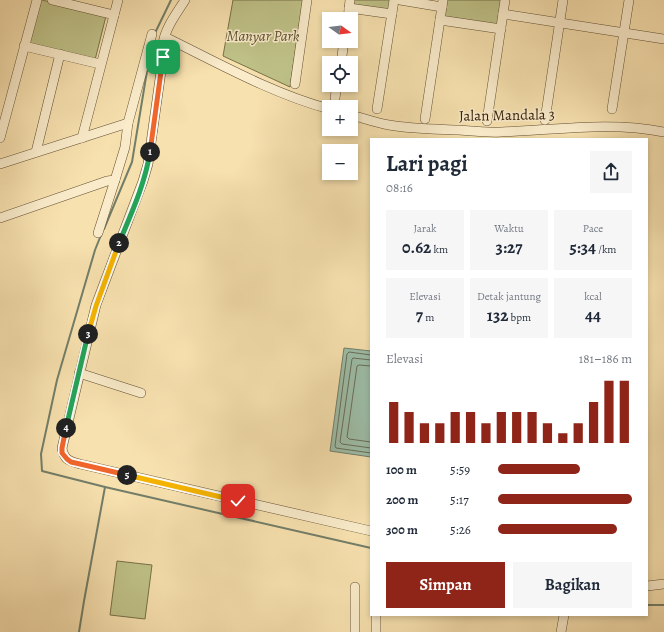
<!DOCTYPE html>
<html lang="id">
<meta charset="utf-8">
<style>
:root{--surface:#fff;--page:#f6f6f7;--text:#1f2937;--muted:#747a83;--accent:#8f2418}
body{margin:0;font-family:Alegreya,serif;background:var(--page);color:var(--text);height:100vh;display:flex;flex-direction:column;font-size:15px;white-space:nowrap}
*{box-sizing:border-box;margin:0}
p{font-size:13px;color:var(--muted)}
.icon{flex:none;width:22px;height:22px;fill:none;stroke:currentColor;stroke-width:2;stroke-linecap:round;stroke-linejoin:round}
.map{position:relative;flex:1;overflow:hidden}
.side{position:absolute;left:370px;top:138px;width:278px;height:478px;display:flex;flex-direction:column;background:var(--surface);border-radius:0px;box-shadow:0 2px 6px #0003}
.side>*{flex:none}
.needle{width:26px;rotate:105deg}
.fabs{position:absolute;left:322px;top:12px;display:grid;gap:8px}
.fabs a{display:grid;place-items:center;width:36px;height:36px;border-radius:0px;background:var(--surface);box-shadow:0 2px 6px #0003;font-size:20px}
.pin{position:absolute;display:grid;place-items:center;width:34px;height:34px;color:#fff;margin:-17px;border-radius:8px;box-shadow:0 2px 6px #0006}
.km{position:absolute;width:20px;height:20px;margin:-10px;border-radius:50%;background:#222;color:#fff;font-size:11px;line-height:20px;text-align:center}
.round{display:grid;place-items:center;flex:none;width:42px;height:42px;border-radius:0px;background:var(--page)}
.summary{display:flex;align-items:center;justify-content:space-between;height:68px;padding:0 16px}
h1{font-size:22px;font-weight:600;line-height:30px}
.metrics{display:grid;grid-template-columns:repeat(3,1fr);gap:6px;height:68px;padding:4px 16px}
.metrics div{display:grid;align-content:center;border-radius:0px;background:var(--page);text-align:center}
.metrics b{font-size:17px;font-weight:600}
.metrics small{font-size:11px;font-weight:400}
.metrics p{font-size:11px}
.chart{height:112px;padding:8px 16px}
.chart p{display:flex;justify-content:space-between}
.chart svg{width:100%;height:72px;margin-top:4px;stroke:var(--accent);stroke-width:6}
.cta{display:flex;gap:8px;margin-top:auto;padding:8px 16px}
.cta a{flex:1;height:46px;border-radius:0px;background:var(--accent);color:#fff;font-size:16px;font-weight:600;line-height:46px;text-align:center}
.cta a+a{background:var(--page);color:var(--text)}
ul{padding:0 16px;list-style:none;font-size:13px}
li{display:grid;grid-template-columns:64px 48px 1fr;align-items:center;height:30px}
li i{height:10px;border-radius:5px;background:var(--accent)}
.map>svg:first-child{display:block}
.green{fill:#bfc288;stroke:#787048}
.water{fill:#9dbea9;stroke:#727e69}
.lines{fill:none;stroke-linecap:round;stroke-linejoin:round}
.shore{stroke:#676e59;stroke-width:1}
.stream{stroke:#727e69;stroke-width:2}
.minor-casing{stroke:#624f32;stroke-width:10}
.minor{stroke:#faeccb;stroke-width:9}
.split-1-casing{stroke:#fff;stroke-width:8}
.split-2-casing{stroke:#fff;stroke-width:8}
.split-3-casing{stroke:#fff;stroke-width:8}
.split-4-casing{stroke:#fff;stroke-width:8}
.split-5-casing{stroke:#fff;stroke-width:8}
.split-6-casing{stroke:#fff;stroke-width:8}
.split-1{stroke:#f0652b;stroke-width:5}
.split-2{stroke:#22a559;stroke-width:5}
.split-3{stroke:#f5b400;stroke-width:5}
.split-4{stroke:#22a559;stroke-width:5}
.split-5{stroke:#f0652b;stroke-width:5}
.split-6{stroke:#f5b400;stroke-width:5}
.labels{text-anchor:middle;stroke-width:3;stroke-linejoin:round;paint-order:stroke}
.park-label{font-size:15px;font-style:italic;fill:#5c4f2f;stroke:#faeccb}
.street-label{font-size:15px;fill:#311e09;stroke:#faeccb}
</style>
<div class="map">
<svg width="664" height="632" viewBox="0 0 664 632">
<rect width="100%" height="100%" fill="#f7e1af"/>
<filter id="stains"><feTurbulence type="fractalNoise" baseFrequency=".005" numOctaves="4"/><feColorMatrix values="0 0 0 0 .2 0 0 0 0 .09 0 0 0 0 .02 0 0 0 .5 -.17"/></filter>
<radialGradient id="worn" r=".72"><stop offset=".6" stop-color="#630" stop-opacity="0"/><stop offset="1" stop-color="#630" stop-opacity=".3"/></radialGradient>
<g class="green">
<path d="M 38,0 L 42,0 L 106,16 L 95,60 L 27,43 Z"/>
<path d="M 233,0 L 303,0 L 290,87 L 223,56 Z"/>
<path d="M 352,0 L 393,0 L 391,12 L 351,6 Z"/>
<path d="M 443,0 L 505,0 L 501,29 L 440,20 Z"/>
<path d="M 117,561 L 152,565 L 145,619 L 110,615 Z"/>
</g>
<path class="water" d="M 344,348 L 371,351 L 371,457 L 330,451 Z"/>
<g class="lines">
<g class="shore">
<path d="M 371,355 L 349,352 L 347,354 L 335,446 L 336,448 L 371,453"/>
<path d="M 371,360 L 353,358 L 352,359 L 340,442 L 342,444 L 371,448"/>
<path d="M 371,366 L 359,365 L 357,366 L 347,437 L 349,439 L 371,442"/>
</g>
<g class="stream">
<path d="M 155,33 L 171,0"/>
<path d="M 104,229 L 132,162 L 148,65"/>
<path d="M 105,487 L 371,548"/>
<path d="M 647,605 L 664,605"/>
<path d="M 79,632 L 84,601 L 105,487 L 42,471 L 41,454 L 57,380 L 95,250 L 101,235"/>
</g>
<g class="minor-casing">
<g id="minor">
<path d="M 52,0 L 114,15"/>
<path d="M 185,0 C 177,13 165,28 163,44 C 163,48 163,53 163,57 L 148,164 L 143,181 L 96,305 L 62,448 C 64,460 69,461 80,464 L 371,531"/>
<path d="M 400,0 L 442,7"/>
<path d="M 349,8 L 392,14"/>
<path d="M 503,14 L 664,39"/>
<path d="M 348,19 L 350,0"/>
<path d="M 440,20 L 501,29"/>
<path d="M 165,37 C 218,63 271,93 329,109"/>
<path d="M 24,46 L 100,64"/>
<path d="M 341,63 L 344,41"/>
<path d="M 295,84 L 307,0"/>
<path d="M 335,98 L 337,85"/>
<path d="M 377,109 L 394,0"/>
<path d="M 612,109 L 629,0"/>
<path d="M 351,115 C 363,118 376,123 389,125 C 412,129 435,129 458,130 C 472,131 487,133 501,132 C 555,130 611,121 664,132"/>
<path d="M 425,119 L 443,0"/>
<path d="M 545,120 L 563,0"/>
<path d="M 487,121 L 505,0"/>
<path d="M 0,138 L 37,0"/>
<path d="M 82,138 L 118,0"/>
<path d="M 36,152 L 60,54"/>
<path d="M 0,164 L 128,123"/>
<path d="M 0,218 L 107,181 L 115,180 L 125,147 L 128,123 L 152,34"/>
<path d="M 98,233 L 115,180"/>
<path d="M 79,373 L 141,393"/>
<path d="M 647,586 L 664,584"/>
<path d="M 355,587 L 355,632"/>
<path d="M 376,632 L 376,615"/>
<path d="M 561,632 L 564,615"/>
</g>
</g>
<use href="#minor" class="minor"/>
</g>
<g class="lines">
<g class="split-1-casing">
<path id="split-1" d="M 150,152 L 163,57"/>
</g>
<g class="split-2-casing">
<path id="split-2" d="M 119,243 C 131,214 145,184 150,152"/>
</g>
<g class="split-3-casing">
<path id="split-3" d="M 88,334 L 96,306 L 119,243"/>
</g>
<g class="split-4-casing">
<path id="split-4" d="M 66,428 L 88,334"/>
</g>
<g class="split-5-casing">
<path id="split-5" d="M 66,428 L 62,448 L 62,453 L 67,459 L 71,462 L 80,464 L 127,475"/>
</g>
<g class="split-6-casing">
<path id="split-6" d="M 127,475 L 238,501"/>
</g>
<use href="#split-1" class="split-1"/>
<use href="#split-2" class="split-2"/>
<use href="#split-3" class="split-3"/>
<use href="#split-4" class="split-4"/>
<use href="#split-5" class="split-5"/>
<use href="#split-6" class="split-6"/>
</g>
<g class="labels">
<g class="park-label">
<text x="263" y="41">Manyar Park</text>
</g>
<g class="street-label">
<text transform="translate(507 115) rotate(-1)" y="5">Jalan Mandala 3</text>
</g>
</g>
<rect width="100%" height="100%" filter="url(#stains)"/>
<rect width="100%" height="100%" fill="url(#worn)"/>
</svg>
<div class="fabs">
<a><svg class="needle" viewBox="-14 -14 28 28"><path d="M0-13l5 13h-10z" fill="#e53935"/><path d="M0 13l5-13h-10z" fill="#747a83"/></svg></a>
<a><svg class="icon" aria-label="locate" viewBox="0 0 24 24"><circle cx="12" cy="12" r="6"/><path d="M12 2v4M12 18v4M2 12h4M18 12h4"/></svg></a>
<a>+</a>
<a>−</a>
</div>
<div class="pin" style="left:163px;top:57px;background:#1e9e55"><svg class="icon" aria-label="arrive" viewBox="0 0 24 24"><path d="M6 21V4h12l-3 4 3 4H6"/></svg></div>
<div class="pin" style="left:238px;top:501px;background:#d93025"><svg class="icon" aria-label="check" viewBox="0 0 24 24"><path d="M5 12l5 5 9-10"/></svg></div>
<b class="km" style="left:150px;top:152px">1</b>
<b class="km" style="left:119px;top:243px">2</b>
<b class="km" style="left:88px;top:334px">3</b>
<b class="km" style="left:66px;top:428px">4</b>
<b class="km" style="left:127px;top:475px">5</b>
<section class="side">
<div class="summary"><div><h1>Lari pagi</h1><p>08:16</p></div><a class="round"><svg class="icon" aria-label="share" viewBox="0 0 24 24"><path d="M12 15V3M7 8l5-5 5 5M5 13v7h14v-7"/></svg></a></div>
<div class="metrics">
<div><p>Jarak</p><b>0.62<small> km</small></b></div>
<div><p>Waktu</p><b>3:27</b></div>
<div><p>Pace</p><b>5:34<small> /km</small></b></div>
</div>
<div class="metrics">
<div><p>Elevasi</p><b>7<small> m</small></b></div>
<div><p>Detak jantung</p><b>132<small> bpm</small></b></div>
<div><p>kcal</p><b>44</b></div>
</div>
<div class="chart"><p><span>Elevasi</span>181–186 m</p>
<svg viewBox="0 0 160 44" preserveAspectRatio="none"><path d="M5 44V19M15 44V25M25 44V32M35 44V32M45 44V25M55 44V25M65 44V32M75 44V25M85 44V25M95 44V25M105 44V32M115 44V38M125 44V32M135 44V19M145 44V6M155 44V6"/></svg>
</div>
<ul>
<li><b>100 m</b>5:59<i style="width:61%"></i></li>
<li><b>200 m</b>5:17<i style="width:100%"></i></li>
<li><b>300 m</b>5:26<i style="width:89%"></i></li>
</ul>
<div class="cta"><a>Simpan</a><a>Bagikan</a></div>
</section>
</div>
